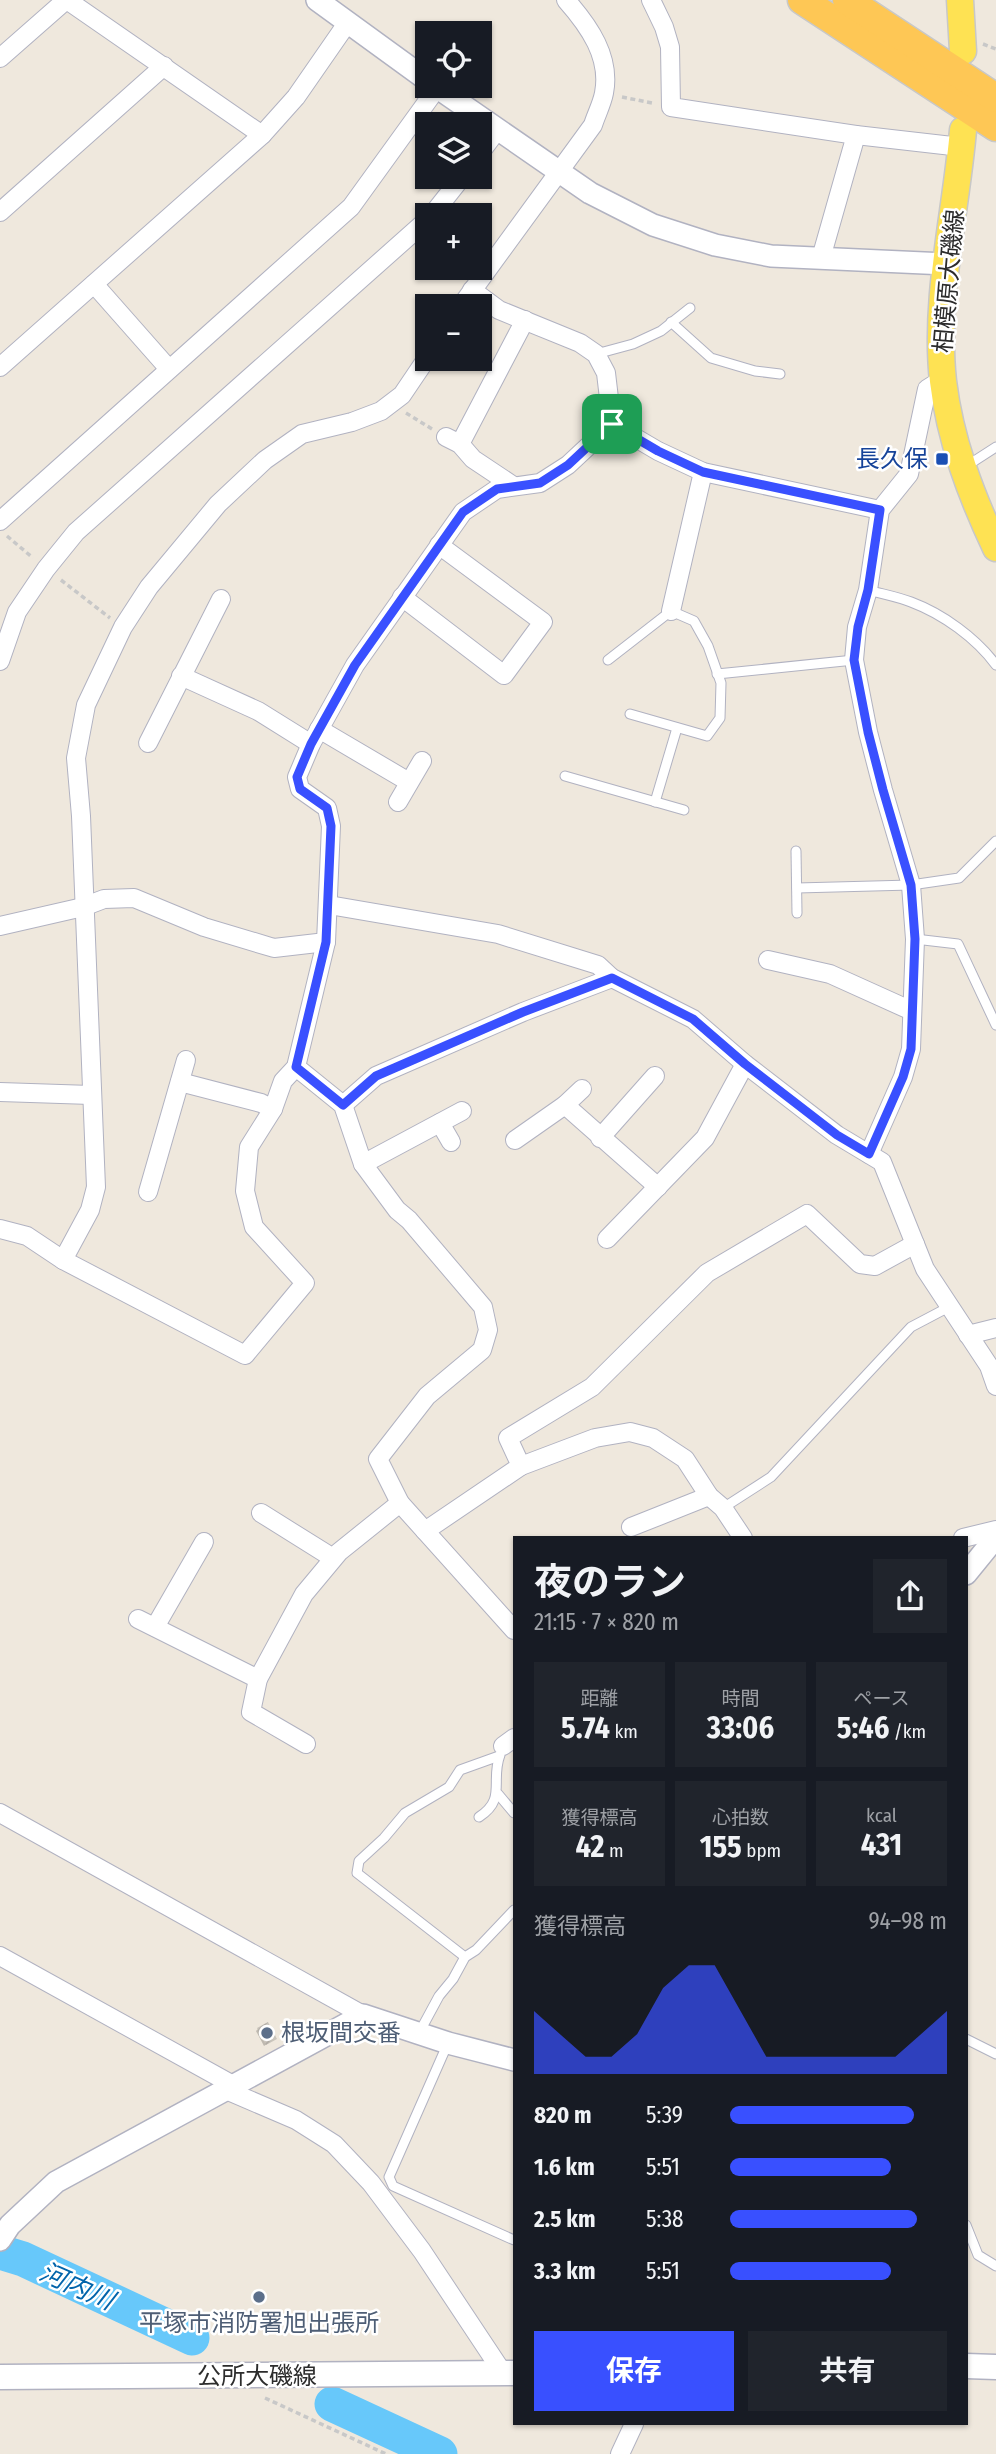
<!DOCTYPE html>
<html lang="ja">
<meta charset="utf-8">
<style>
:root{--surface:#171b24;--page:#20242c;--text:#f1f3f6;--muted:#9ea1a6;--accent:#3950ff}
body{margin:0;font-family:"Fira Sans Condensed","Noto Sans JP",sans-serif;background:var(--page);color:var(--text);height:100vh;display:flex;flex-direction:column;font-size:26px;white-space:nowrap}
*{box-sizing:border-box;margin:0}
p{font-size:23px;color:var(--muted)}
.icon{flex:none;width:38px;height:38px;fill:none;stroke:currentColor;stroke-width:2;stroke-linecap:round;stroke-linejoin:round}
.map{position:relative;flex:1;overflow:hidden}
.drawer{position:absolute;left:513px;top:1536px;width:455px;height:889px;display:flex;flex-direction:column;background:var(--surface);border-radius:0px;box-shadow:0 2px 5px #0004}
.drawer>*{flex:none}
.controls{position:absolute;left:415px;top:21px;display:grid;gap:14px}
.controls a{display:grid;place-items:center;width:77px;height:77px;border-radius:0px;background:var(--surface);box-shadow:0 2px 5px #0004;font-size:35px}
.pin{position:absolute;display:grid;place-items:center;width:60px;height:60px;color:#fff;margin:-30px;border-radius:14px;box-shadow:0 4px 10px #0006}
.round{display:grid;place-items:center;flex:none;width:74px;height:74px;border-radius:0px;background:var(--page)}
.headline{display:flex;align-items:center;justify-content:space-between;height:119px;padding:0 21px}
h1{font-size:38px;font-weight:700;line-height:52px}
.stats{display:grid;grid-template-columns:repeat(3,1fr);gap:10px;height:119px;padding:7px 21px}
.stats div{display:grid;align-content:center;border-radius:0px;background:var(--page);text-align:center}
.stats b{font-size:30px;font-weight:700}
.stats small{font-size:19px;font-weight:400}
.stats p{font-size:19px}
.chart{height:196px;padding:14px 21px}
.chart p{display:flex;justify-content:space-between}
.chart svg{width:100%;height:126px;margin-top:7px;fill:var(--accent);opacity:.7}
.cta{display:flex;gap:14px;margin-top:auto;padding:14px 21px}
.cta a{flex:1;height:80px;border-radius:0px;background:var(--accent);color:#fff;font-size:28px;font-weight:700;line-height:80px;text-align:center}
.cta a+a{background:var(--page);color:var(--text)}
ul{padding:0 21px;list-style:none;font-size:23px}
li{display:grid;grid-template-columns:112px 84px 1fr;align-items:center;height:52px}
li i{height:18px;border-radius:9px;background:var(--accent)}
.map>svg:first-child{display:block}
.shadow{fill:#0003}
.lines{fill:none;stroke-linecap:round;stroke-linejoin:round}
.river{stroke:#67c8fa;stroke-width:35}
.building{fill:url(#building-hatch)}
.service-casing{stroke:#b1b2c1;stroke-width:11}
.minor-casing{stroke:#b1b2c1;stroke-width:20}
.tertiary-casing{stroke:#b1b2c1;stroke-width:24}
.secondary-casing{stroke:#b1b2c1;stroke-width:27}
.primary-casing{stroke:#c8c8c8;stroke-width:29}
.trunk-casing{stroke:#c8c8c8;stroke-width:31}
.path{stroke:#c8c8c8;stroke-width:3.5;stroke-dasharray:5 3.5;stroke-linecap:butt}
.service{stroke:#fff;stroke-width:9}
.minor{stroke:#fff;stroke-width:18}
.tertiary{stroke:#fff;stroke-width:21}
.secondary{stroke:#fff;stroke-width:24}
.primary{stroke:#fee253;stroke-width:26}
.trunk{stroke:#fec755;stroke-width:28}
.route-casing{stroke:#fff;stroke-width:14}
.route{stroke:#3950ff;stroke-width:9}
.transit-dot{fill:#1a4fb4;stroke:#fff;stroke-width:2.5}
.service-dot{fill:#5c6f8a;stroke:#fff;stroke-width:2.5}
.labels{text-anchor:middle;stroke-width:5;stroke-linejoin:round;paint-order:stroke}
.street-label{font-size:24px;fill:#2c2c2c;stroke:#fff}
.transit-label{font-size:24px;fill:#164399;stroke:#fff;text-anchor:end}
.service-label{font-size:24px;fill:#4e5e75;stroke:#fff;text-anchor:start}
.water-label{font-size:26px;font-style:italic;fill:#0164ab;stroke:#fff}
</style>
<div class="map">
<svg width="996" height="2454" viewBox="0 0 996 2454">
<defs>
<pattern id="building-hatch" width="6" height="6" patternUnits="userSpaceOnUse" patternTransform="scale(1.75)"><rect width="6" height="6" fill="#cac5bc"/><path d="M-1 1l2-2M0 6l6-6M5 7l2-2" fill="none" stroke="#aea9a2"/></pattern>
</defs>
<rect width="100%" height="100%" fill="#efe8dd"/>
<path class="shadow" d="M 258,2029 L 273,2040 L 264,2046 L 256,2031 Z"/>
<g class="lines">
<g class="river">
<path d="M 0,2252 L 23,2259 L 192,2338"/>
<path d="M 332,2404 L 440,2454"/>
</g>
</g>
<path class="building" d="M 268,2022 L 277,2039 L 266,2045 L 257,2028 Z"/>
<g class="lines">
<g class="service-casing">
<g id="service">
<path d="M 671,322 L 711,358 L 755,371 L 780,374"/>
<path d="M 596,354 L 633,344 L 661,331 L 690,308"/>
<path d="M 965,467 L 996,447"/>
<path d="M 868,590 C 882,594 898,597 911,602 C 943,614 976,638 996,665"/>
<path d="M 608,660 L 671,611 L 694,621 L 708,646 L 721,683 L 720,718 L 707,736 L 630,714"/>
<path d="M 717,674 L 854,660"/>
<path d="M 565,776 L 684,810"/>
<path d="M 655,802 L 677,728"/>
<path d="M 796,851 L 797,913"/>
<path d="M 797,888 L 911,885 L 959,878 L 996,841"/>
<path d="M 915,939 L 958,944 L 996,1025"/>
<path d="M 723,1508 L 771,1477 L 911,1327 L 949,1307"/>
<path d="M 498,1794 L 514,1813"/>
<path d="M 479,1817 C 507,1799 490,1781 500,1755"/>
<path d="M 465,1957 L 357,1873 L 359,1861 L 384,1838 L 405,1813 L 449,1787 L 460,1770 L 499,1756"/>
<path d="M 419,2033 L 439,1996 L 453,1979 L 465,1957 L 476,1950 L 514,1910"/>
<path d="M 966,2039 L 996,2054"/>
<path d="M 448,2043 L 389,2177 L 393,2186 L 514,2240"/>
<path d="M 966,2225 L 978,2255 L 996,2266"/>
</g>
</g>
<g class="minor-casing">
<g id="minor">
<path d="M 67,0 L 262,135"/>
<path d="M 651,0 L 664,27 L 670,47 L 671,107 L 856,135 L 821,258"/>
<path d="M 0,58 L 66,0"/>
<path d="M 856,135 L 961,147"/>
<path d="M 480,153 L 498,129"/>
<path d="M 0,212 L 164,66"/>
<path d="M 432,215 L 462,177"/>
<path d="M 94,284 L 169,369"/>
<path d="M 472,290 L 499,310 L 580,343 L 596,354 L 606,373 L 612,424"/>
<path d="M 461,306 L 593,125 C 596,115 602,104 604,93 C 611,57 589,26 566,0"/>
<path d="M 0,367 L 262,135 L 296,97 L 348,22"/>
<path d="M 612,424 L 658,451 L 703,472 L 880,510"/>
<path d="M 446,437 L 460,444 L 473,459 L 512,485"/>
<path d="M 460,444 L 525,320"/>
<path d="M 0,521 L 351,207 L 437,88"/>
<path d="M 402,597 L 504,675 L 543,622 L 439,545"/>
<path d="M 671,611 L 703,472"/>
<path d="M 0,661 L 17,612 L 46,569 L 76,532 L 427,220"/>
<path d="M 181,676 L 258,711 L 311,744"/>
<path d="M 319,729 L 409,782"/>
<path d="M 148,743 L 221,599"/>
<path d="M 398,802 L 422,761"/>
<path d="M 329,905 L 498,934 L 598,965 L 612,978 L 693,1019 L 745,1064 L 837,1135 L 882,1162 L 925,1269 L 989,1366 L 996,1386"/>
<path d="M 0,926 L 83,907 L 104,899 L 134,898 L 204,927 L 274,948 L 326,942"/>
<path d="M 768,960 L 830,974 L 912,1011"/>
<path d="M 296,1067 L 343,1105 L 363,1164 L 397,1210 L 409,1220 L 483,1307 L 488,1330 L 482,1350 L 427,1396 L 378,1459 L 400,1503 L 514,1630"/>
<path d="M 180,1082 L 261,1103 L 273,1109"/>
<path d="M 0,1092 L 91,1095"/>
<path d="M 343,1105 L 376,1076 L 523,1012 L 612,978"/>
<path d="M 565,1105 L 658,1187"/>
<path d="M 440,1123 L 451,1142"/>
<path d="M 600,1138 L 655,1076"/>
<path d="M 515,1140 L 565,1105 L 582,1089"/>
<path d="M 869,1154 L 903,1077 L 911,1049 L 915,939 L 911,885 L 883,790 L 868,732 L 854,660 L 857,627 L 868,590 L 880,510 L 909,474 L 927,389 L 943,379"/>
<path d="M 363,1164 L 462,1111"/>
<path d="M 148,1192 L 186,1060"/>
<path d="M 0,1229 L 27,1236 L 63,1260 L 245,1355 L 305,1283 L 254,1227 L 245,1191 L 249,1147 L 273,1109 L 283,1081 L 296,1067 L 326,942 L 331,826 L 327,808 L 300,789 L 297,777 L 311,744 L 355,665 L 463,512 L 497,489 L 540,483 L 568,465 L 612,424"/>
<path d="M 607,1239 L 705,1138 L 745,1064"/>
<path d="M 63,1260 L 90,1210 L 96,1187 L 81,816 L 76,758 L 86,705 L 123,627 L 149,587 L 218,504 L 265,460 L 302,434 L 352,422 L 381,411 L 402,395 L 427,358"/>
<path d="M 968,1335 L 996,1328"/>
<path d="M 521,1466 L 508,1438 L 592,1387 L 707,1273 L 807,1214 L 860,1264 L 875,1266 L 915,1244"/>
<path d="M 261,1513 L 333,1558"/>
<path d="M 631,1527 L 709,1496"/>
<path d="M 425,1531 L 521,1466 L 595,1438 L 630,1432 L 653,1438 L 685,1459 L 709,1496 L 723,1508 L 743,1538"/>
<path d="M 963,1538 L 996,1530"/>
<path d="M 138,1619 L 258,1679"/>
<path d="M 155,1627 L 204,1542"/>
<path d="M 306,1744 L 251,1712 L 258,1679 L 304,1594 L 339,1552 L 400,1503"/>
<path d="M 503,1746 L 514,1738"/>
<path d="M 0,1813 L 363,2015"/>
<path d="M 0,1956 L 233,2085"/>
<path d="M 226,2090 L 296,2120 L 334,2144 L 371,2183 L 422,2251 L 503,2373"/>
<path d="M 620,2454 L 634,2424"/>
</g>
</g>
<g class="tertiary-casing">
<g id="tertiary">
<path d="M 317,0 L 427,80"/>
<path d="M 435,86 L 590,193 L 653,225 L 715,245 L 771,256 L 946,264"/>
<path d="M 966,1574 L 996,1537"/>
<path d="M 0,2240 L 10,2225 L 56,2182 L 363,2015 L 448,2043 L 514,2060"/>
</g>
</g>
<g class="secondary-casing">
<g id="secondary">
<path d="M 966,2366 L 996,2367"/>
<path d="M 0,2377 L 514,2373"/>
</g>
</g>
<g class="primary-casing">
<g id="primary">
<path d="M 960,0 L 963,51"/>
<path d="M 963,130 C 956,212 934,299 943,381 C 950,440 971,495 996,548"/>
</g>
</g>
<g class="trunk-casing">
<g id="trunk">
<path d="M 802,0 L 996,127"/>
<path d="M 847,0 L 996,98"/>
</g>
</g>
<g class="path">
<path d="M 983,44 L 996,49"/>
<path d="M 622,97 L 652,103"/>
<path d="M 406,413 L 432,429"/>
<path d="M 7,536 L 33,558"/>
<path d="M 61,580 L 110,618"/>
<path d="M 265,2398 L 386,2454"/>
</g>
<use href="#service" class="service"/>
<use href="#minor" class="minor"/>
<use href="#tertiary" class="tertiary"/>
<use href="#secondary" class="secondary"/>
<use href="#primary" class="primary"/>
<use href="#trunk" class="trunk"/>
</g>
<g class="lines">
<g class="route-casing">
<path id="route" d="M 612,424 L 658,451 L 703,472 L 880,510 L 868,590 L 858,627 L 854,660 L 868,732 L 883,790 L 911,885 L 915,939 L 911,1049 L 903,1077 L 869,1154 L 837,1135 L 745,1064 L 693,1019 L 612,978 L 523,1012 L 376,1076 L 343,1105 L 296,1067 L 326,942 L 331,826 L 327,808 L 300,789 L 297,777 L 311,744 L 355,665 L 463,512 L 497,489 L 540,483 L 568,465 Z"/>
</g>
<use href="#route" class="route"/>
</g>
<rect class="transit-dot" x="935" y="452" width="14" height="14" rx="3.5"/>
<g class="service-dot">
<circle cx="267" cy="2033" r="7"/>
<circle cx="259" cy="2297" r="7"/>
</g>
<g class="labels">
<g class="street-label">
<text transform="translate(949 281) rotate(-85)" y="8">相模原大磯線</text>
<text x="257" y="2384">公所大磯線</text>
</g>
<g class="transit-label">
<text x="928" y="467">長久保</text>
</g>
<g class="service-label">
<text x="281" y="2041">根坂間交番</text>
<text x="259" y="2331" text-anchor="middle">平塚市消防署旭出張所</text>
</g>
<g class="water-label">
<text transform="translate(77 2286) rotate(24)" y="9">河内川</text>
</g>
</g>
</svg>
<div class="controls">
<a><svg class="icon" aria-label="locate" viewBox="0 0 24 24"><circle cx="12" cy="12" r="6"/><path d="M12 2v4M12 18v4M2 12h4M18 12h4"/></svg></a>
<a><svg class="icon" aria-label="layers" viewBox="0 0 24 24"><path d="M12 4l9 5-9 5-9-5zM3 14l9 5 9-5"/></svg></a>
<a>+</a>
<a>−</a>
</div>
<div class="pin" style="left:612px;top:424px;background:#1e9e55"><svg class="icon" aria-label="arrive" viewBox="0 0 24 24"><path d="M6 21V4h12l-3 4 3 4H6"/></svg></div>
<section class="drawer">
<div class="headline"><div><h1>夜のラン</h1><p>21:15 · 7 × 820 m</p></div><a class="round"><svg class="icon" aria-label="share" viewBox="0 0 24 24"><path d="M12 15V3M7 8l5-5 5 5M5 13v7h14v-7"/></svg></a></div>
<div class="stats">
<div><p>距離</p><b>5.74<small> km</small></b></div>
<div><p>時間</p><b>33:06</b></div>
<div><p>ペース</p><b>5:46<small> /km</small></b></div>
</div>
<div class="stats">
<div><p>獲得標高</p><b>42<small> m</small></b></div>
<div><p>心拍数</p><b>155<small> bpm</small></b></div>
<div><p>kcal</p><b>431</b></div>
</div>
<div class="chart"><p><span>獲得標高</span>94–98 m</p>
<svg viewBox="0 0 160 44" preserveAspectRatio="none"><path d="M0 44V22L10 30L20 38L30 38L40 30L50 14L60 6L70 6L80 22L90 38L100 38L110 38L120 38L130 38L140 38L150 30L160 22V44z"/></svg>
</div>
<ul>
<li><b>820 m</b>5:39<i style="width:85%"></i></li>
<li><b>1.6 km</b>5:51<i style="width:74%"></i></li>
<li><b>2.5 km</b>5:38<i style="width:86%"></i></li>
<li><b>3.3 km</b>5:51<i style="width:74%"></i></li>
</ul>
<div class="cta"><a>保存</a><a>共有</a></div>
</section>
</div>
